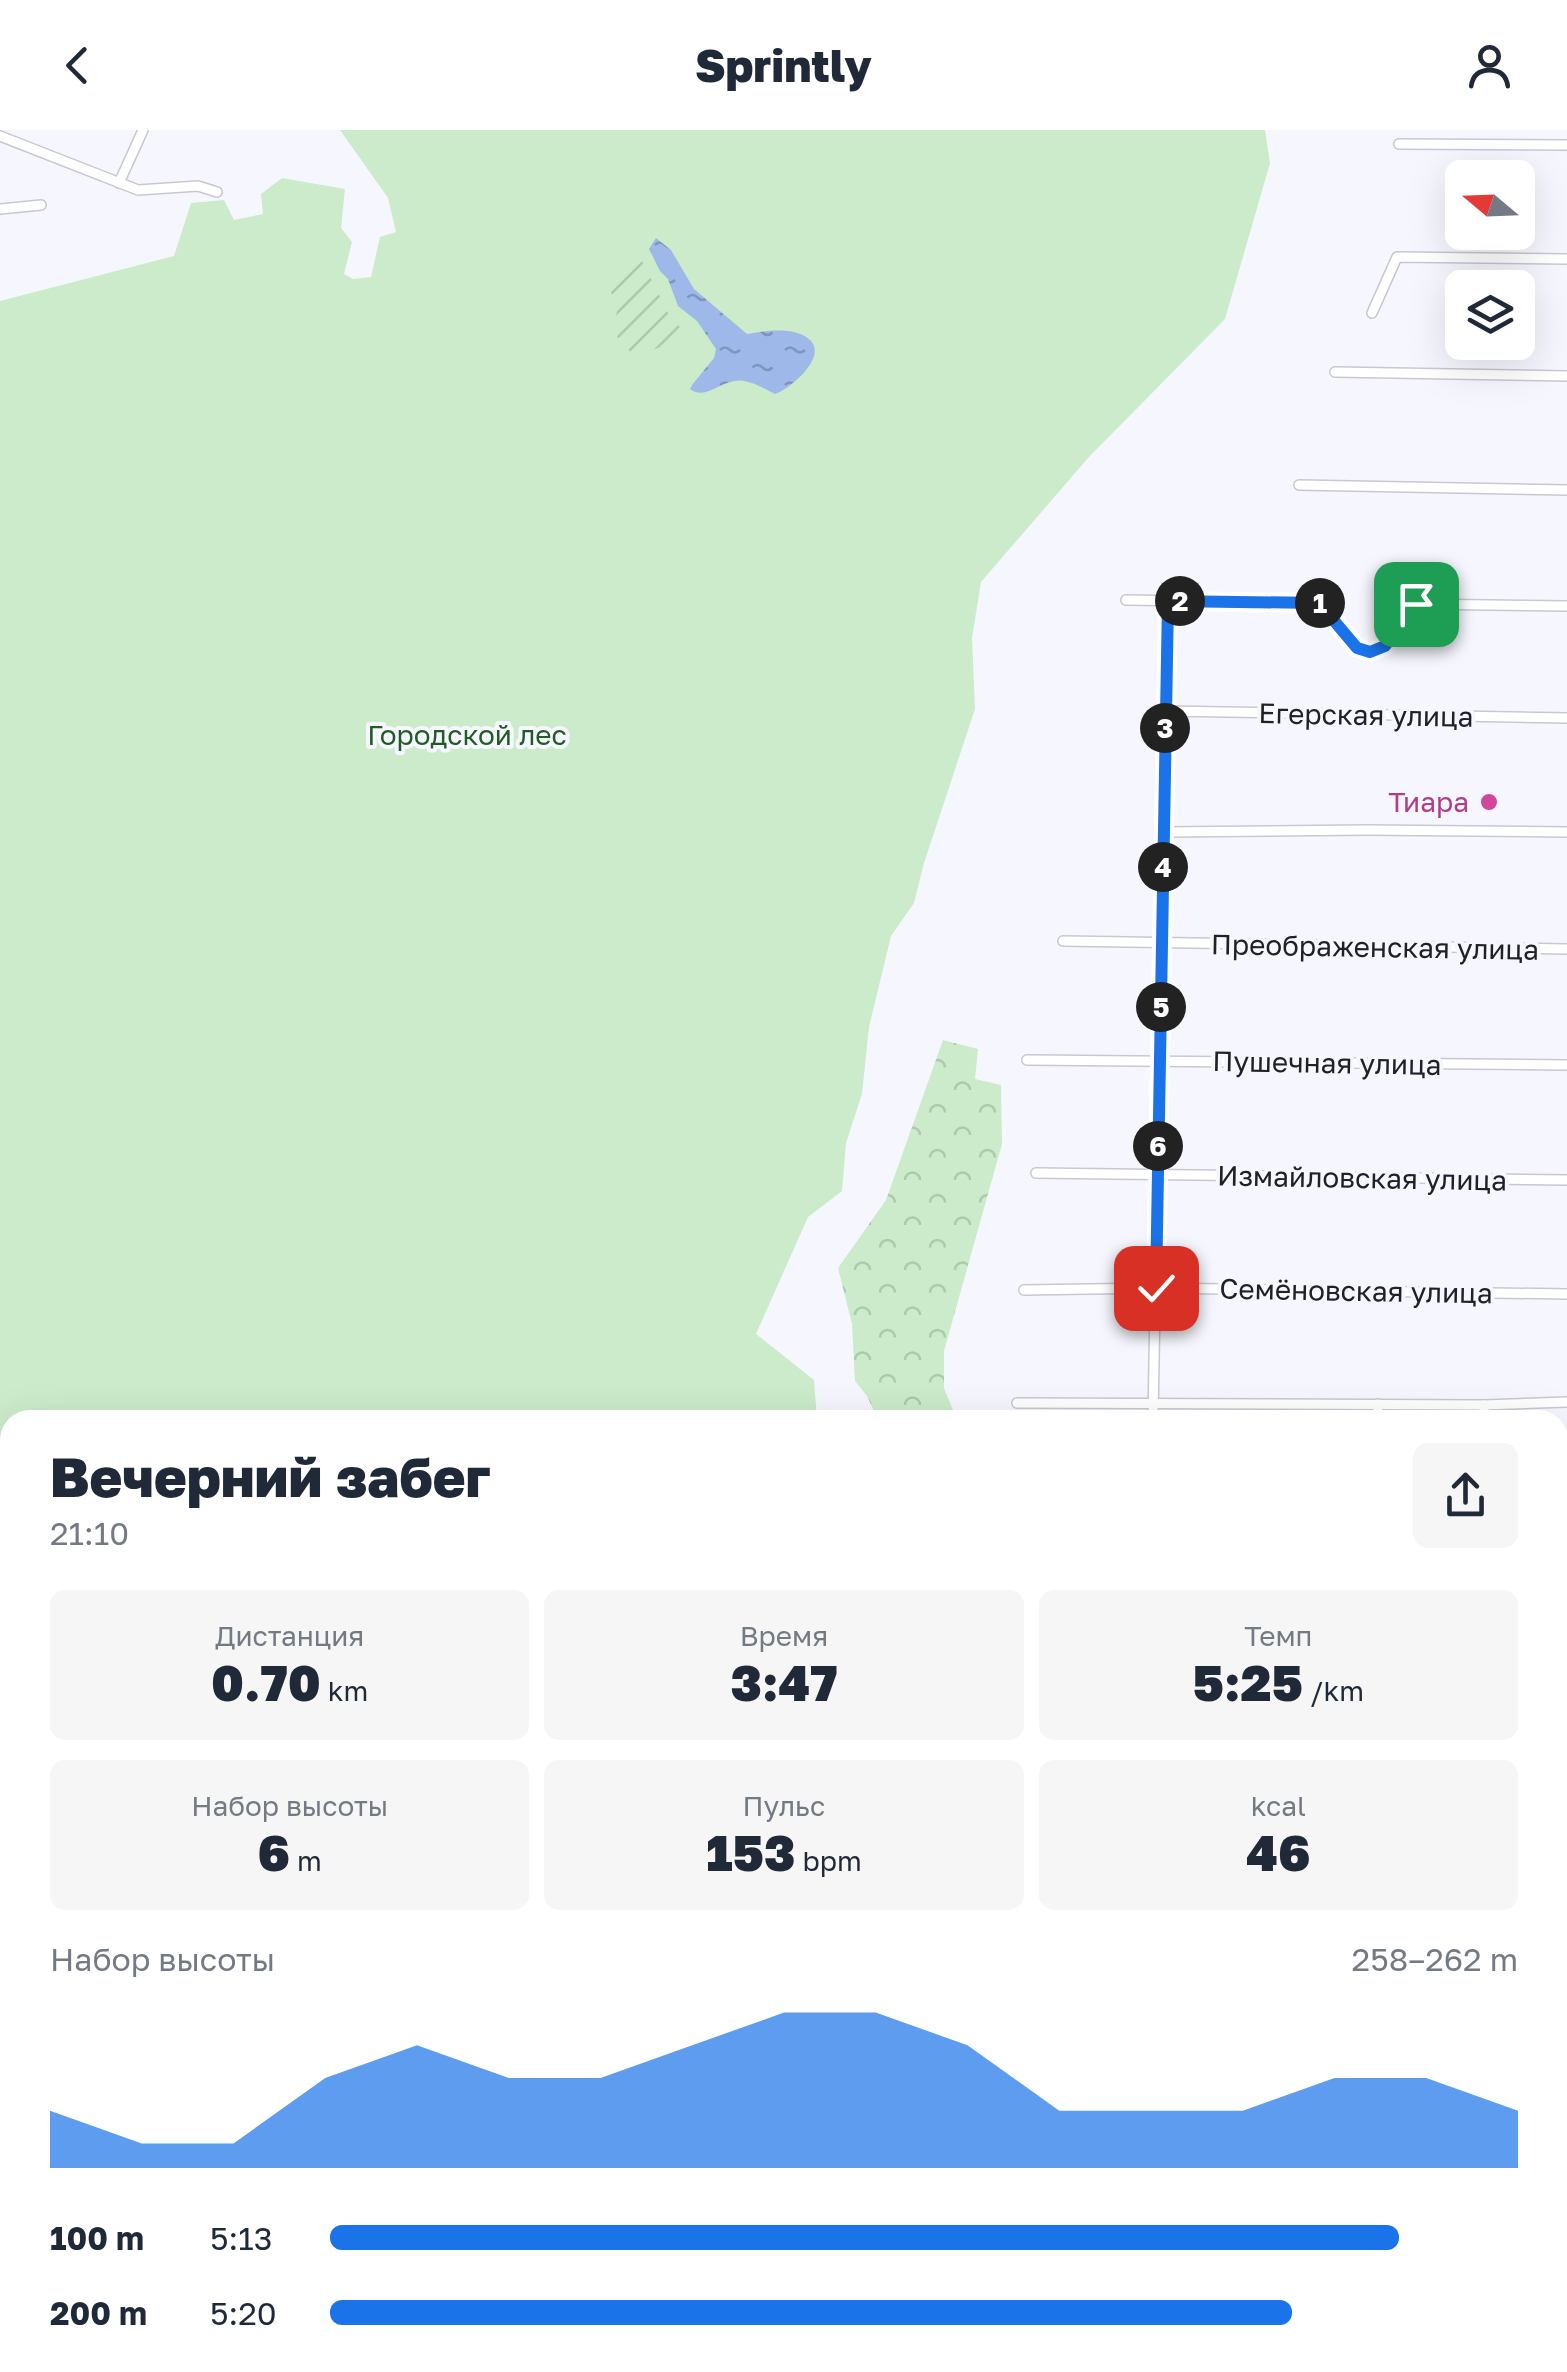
<!DOCTYPE html>
<html lang="ru">
<meta charset="utf-8">
<style>
:root{--surface:#fff;--page:#f6f6f7;--text:#1f2937;--muted:#747a83;--accent:#1a73e8}
body{margin:0;font-family:"Golos Text",sans-serif;background:var(--page);color:var(--text);height:100vh;display:flex;flex-direction:column;font-size:38px;white-space:nowrap}
*{box-sizing:border-box;margin:0}
p{font-size:32px;color:var(--muted)}
.icon{flex:none;width:55px;height:55px;fill:none;stroke:currentColor;stroke-width:2;stroke-linecap:round;stroke-linejoin:round}
.map{position:relative;flex:1;overflow:hidden}
.panel{position:absolute;left:0px;top:1280px;width:1568px;height:962px;display:flex;flex-direction:column;background:var(--surface);border-radius:30px 30px 0 0;box-shadow:0 10px 40px #0002}
.panel>*{flex:none}
.needle{width:65px;rotate:289deg}
.controls{position:absolute;left:1445px;top:30px;display:grid;gap:20px}
.controls a{display:grid;place-items:center;width:90px;height:90px;border-radius:15px;background:var(--surface);box-shadow:0 10px 40px #0002;font-size:50px}
.pin{position:absolute;display:grid;place-items:center;width:85px;height:85px;color:#fff;margin:-42px;border-radius:20px;box-shadow:0 5px 15px #0006}
.km{position:absolute;width:50px;height:50px;margin:-25px;border-radius:50%;background:#222;color:#fff;font-size:28px;line-height:50px;text-align:center}
.round{display:grid;place-items:center;flex:none;width:105px;height:105px;border-radius:15px;background:var(--page)}
.headline{display:flex;align-items:center;justify-content:space-between;height:170px;padding:0 50px}
h1{font-size:55px;font-weight:800;line-height:75px}
.stats{display:grid;grid-template-columns:repeat(3,1fr);gap:15px;height:170px;padding:10px 50px}
.stats div{display:grid;align-content:center;border-radius:15px;background:var(--page);text-align:center}
.stats b{font-size:50px;font-weight:800}
.stats small{font-size:28px;font-weight:400}
.stats p{font-size:28px}
.chart{height:280px;padding:20px 50px}
.chart p{display:flex;justify-content:space-between}
.chart svg{width:100%;height:180px;margin-top:10px;fill:var(--accent);opacity:.7}
ul{padding:0 50px;list-style:none;font-size:32px}
li{display:grid;grid-template-columns:160px 120px 1fr;align-items:center;height:75px}
li i{height:25px;border-radius:12px;background:var(--accent)}
header{display:flex;justify-content:space-between;align-items:center;height:130px;padding:0 50px;background:var(--surface);font-size:45px;font-weight:800}
.map>svg:first-child{display:block}
.forest{fill:url(#forest-crowns)}
.park{fill:#cbebca}
.garden{fill:url(#garden-furrows)}
.water{fill:url(#water-ripples)}
.lines{fill:none;stroke-linecap:round;stroke-linejoin:round}
.river{stroke:#9eb8e9;stroke-width:18}
.street-casing{stroke:#c8c8d3;stroke-width:12}
.street{stroke:#fff;stroke-width:9}
.route-casing{stroke:#fff;stroke-width:20}
.route{stroke:#1a73e8;stroke-width:12}
.hotel-dot{fill:#d1479c;stroke:#f6f7fe;stroke-width:4}
.labels{text-anchor:middle;stroke-width:8;stroke-linejoin:round;paint-order:stroke}
.street-label{font-size:28px;fill:#212125;stroke:#f6f7fe}
.park-label{font-size:28px;fill:#225c24;stroke:#f6f7fe}
.hotel-label{font-size:28px;fill:#b23c85;stroke:#f6f7fe;text-anchor:end}
</style>
<header><svg class="icon" aria-label="back" viewBox="0 0 24 24"><path d="M15 5l-7 7 7 7"/></svg>Sprintly<svg class="icon" aria-label="person" viewBox="0 0 24 24"><circle cx="12" cy="8" r="4"/><path d="M4 21q1-7 8-7t8 7"/></svg></header>
<div class="map">
<svg width="1567" height="2242" viewBox="0 0 1567 2242">
<defs>
<pattern id="forest-crowns" width="20" height="18" patternUnits="userSpaceOnUse" patternTransform="scale(2.5)"><rect width="20" height="18" fill="#cbebca"/><path d="M2 6a3 3 0 1 1 6 0M12 15a3 3 0 1 1 6 0" fill="none" stroke="#aec9ad"/></pattern>
<pattern id="garden-furrows" width="10" height="10" patternUnits="userSpaceOnUse" patternTransform="scale(2.5)"><rect width="10" height="10" fill="#cbebca"/><path d="M-1 1l2-2M0 10L10 0M9 11l2-2" fill="none" stroke="#aec9ad"/></pattern>
<pattern id="water-ripples" width="26" height="14" patternUnits="userSpaceOnUse" patternTransform="scale(2.5)"><rect width="26" height="14" fill="#9eb8e9"/><path d="M2 4q2-2 4 0t4 0M15 11q2-2 4 0t4 0" fill="none" stroke="#8095bd"/></pattern>
</defs>
<rect width="100%" height="100%" fill="#f6f7fe"/>
<path class="forest" d="M 943,910 L 978,919 L 975,949 L 1001,955 L 1002,1014 L 944,1221 L 944,1258 L 957,1290 L 878,1290 L 867,1266 L 855,1251 L 852,1194 L 838,1138 L 886,1070 Z"/>
<path class="park" d="M 340,0 L 1265,0 L 1270,33 L 1225,189 L 1088,328 L 981,452 L 972,508 L 975,579 L 924,733 L 914,773 L 891,806 L 869,897 L 862,964 L 846,1013 L 842,1061 L 808,1087 L 756,1204 L 814,1250 L 817,1290 L 10,1290 L 10,1734 L 0,1735 L 0,171 L 174,126 L 191,73 L 224,70 L 234,90 L 263,84 L 261,64 L 282,48 L 345,59 L 341,98 L 352,112 L 344,144 L 353,149 L 371,147 L 380,107 L 396,102 L 388,68 Z"/>
<g class="garden">
<path d="M 642,131 L 669,185 L 688,206 L 635,227 L 613,202 L 617,181 L 607,149 Z"/>
<path d="M 0,2169 L 10,2174 L 10,2232 L 481,2232 L 482,2242 L 0,2242 Z"/>
</g>
<path class="water" d="M 656,108 L 671,120 L 694,159 L 747,204 C 764,201 795,196 810,210 C 828,227 790,259 775,264 C 766,259 755,253 744,251 C 723,247 707,272 690,259 L 692,255 L 714,228 L 716,219 L 697,191 L 678,176 L 668,149 L 660,141 L 649,119 Z"/>
<g class="lines">
<g class="river">
<path d="M 1558,2093 L 1567,2093"/>
<path d="M 0,2149 L 10,2155"/>
</g>
<g class="street-casing">
<g id="street">
<path d="M 0,6 L 138,60 L 198,56 L 217,62"/>
<path d="M 1399,14 L 1567,15"/>
<path d="M 119,53 L 143,0"/>
<path d="M 0,79 L 41,75"/>
<path d="M 1372,183 L 1397,127 L 1567,129"/>
<path d="M 1335,242 L 1567,246"/>
<path d="M 1299,355 L 1567,360"/>
<path d="M 1126,470 L 1319,473 L 1357,518 L 1369,521 L 1385,516 L 1416,474 L 1567,476"/>
<path d="M 1166,581 L 1567,588"/>
<path d="M 1163,702 L 1366,700 L 1567,702"/>
<path d="M 1063,811 L 1567,819"/>
<path d="M 1027,930 L 1567,935"/>
<path d="M 1036,1043 L 1567,1050"/>
<path d="M 1024,1160 L 1156,1158 L 1567,1164"/>
<path d="M 1017,1273 L 1484,1275 L 1567,1272"/>
<path d="M 1378,1274 L 1378,1290"/>
<path d="M 1484,1275 L 1484,1290"/>
<path d="M 1153,1290 L 1167,471"/>
<path d="M 1558,1785 L 1567,1787"/>
<path d="M 1558,1935 L 1567,1933"/>
<path d="M 1558,2058 L 1567,2058"/>
<path d="M 1558,2160 L 1567,2159"/>
<path d="M 1017,2232 L 1021,2242"/>
<path d="M 456,2242 L 464,2232"/>
<path d="M 1063,2242 L 1067,2232"/>
</g>
</g>
<use href="#street" class="street"/>
</g>
<g class="lines">
<g class="route-casing">
<path id="route" d="M 1156,1158 L 1168,471 L 1319,473 L 1357,518 L 1370,522 L 1385,516 L 1416,474"/>
</g>
<use href="#route" class="route"/>
</g>
<circle class="hotel-dot" cx="1489" cy="672" r="10"/>
<g class="labels">
<g class="street-label">
<text transform="translate(1366 585) rotate(1)" y="10">Егерская улица</text>
<text transform="translate(1375 817) rotate(1)" y="10">Преображенская улица</text>
<text transform="translate(1327 933) rotate(1)" y="10">Пушечная улица</text>
<text transform="translate(1362 1048) rotate(1)" y="10">Измайловская улица</text>
<text transform="translate(1356 1161) rotate(1)" y="10">Семёновская улица</text>
</g>
<g class="park-label">
<text x="467" y="615">Городской лес</text>
</g>
<g class="hotel-label">
<text x="1469" y="682">Тиара</text>
</g>
</g>
</svg>
<div class="controls">
<a><svg class="needle" viewBox="-14 -14 28 28"><path d="M0-13l5 13h-10z" fill="#e53935"/><path d="M0 13l5-13h-10z" fill="#747a83"/></svg></a>
<a><svg class="icon" aria-label="layers" viewBox="0 0 24 24"><path d="M12 4l9 5-9 5-9-5zM3 14l9 5 9-5"/></svg></a>
</div>
<div class="pin" style="left:1416px;top:474px;background:#1e9e55"><svg class="icon" aria-label="arrive" viewBox="0 0 24 24"><path d="M6 21V4h12l-3 4 3 4H6"/></svg></div>
<div class="pin" style="left:1156px;top:1158px;background:#d93025"><svg class="icon" aria-label="check" viewBox="0 0 24 24"><path d="M5 12l5 5 9-10"/></svg></div>
<b class="km" style="left:1320px;top:473px">1</b>
<b class="km" style="left:1180px;top:471px">2</b>
<b class="km" style="left:1165px;top:598px">3</b>
<b class="km" style="left:1163px;top:737px">4</b>
<b class="km" style="left:1161px;top:877px">5</b>
<b class="km" style="left:1158px;top:1016px">6</b>
<section class="panel">
<div class="headline"><div><h1>Вечерний забег</h1><p>21:10</p></div><a class="round"><svg class="icon" aria-label="share" viewBox="0 0 24 24"><path d="M12 15V3M7 8l5-5 5 5M5 13v7h14v-7"/></svg></a></div>
<div class="stats">
<div><p>Дистанция</p><b>0.70<small> km</small></b></div>
<div><p>Время</p><b>3:47</b></div>
<div><p>Темп</p><b>5:25<small> /km</small></b></div>
</div>
<div class="stats">
<div><p>Набор высоты</p><b>6<small> m</small></b></div>
<div><p>Пульс</p><b>153<small> bpm</small></b></div>
<div><p>kcal</p><b>46</b></div>
</div>
<div class="chart"><p><span>Набор высоты</span>258–262 m</p>
<svg viewBox="0 0 160 44" preserveAspectRatio="none"><path d="M0 44V30L10 38L20 38L30 22L40 14L50 22L60 22L70 14L80 6L90 6L100 14L110 30L120 30L130 30L140 22L150 22L160 30V44z"/></svg>
</div>
<ul>
<li><b>100 m</b>5:13<i style="width:90%"></i></li>
<li><b>200 m</b>5:20<i style="width:81%"></i></li>
</ul>
</section>
</div>
